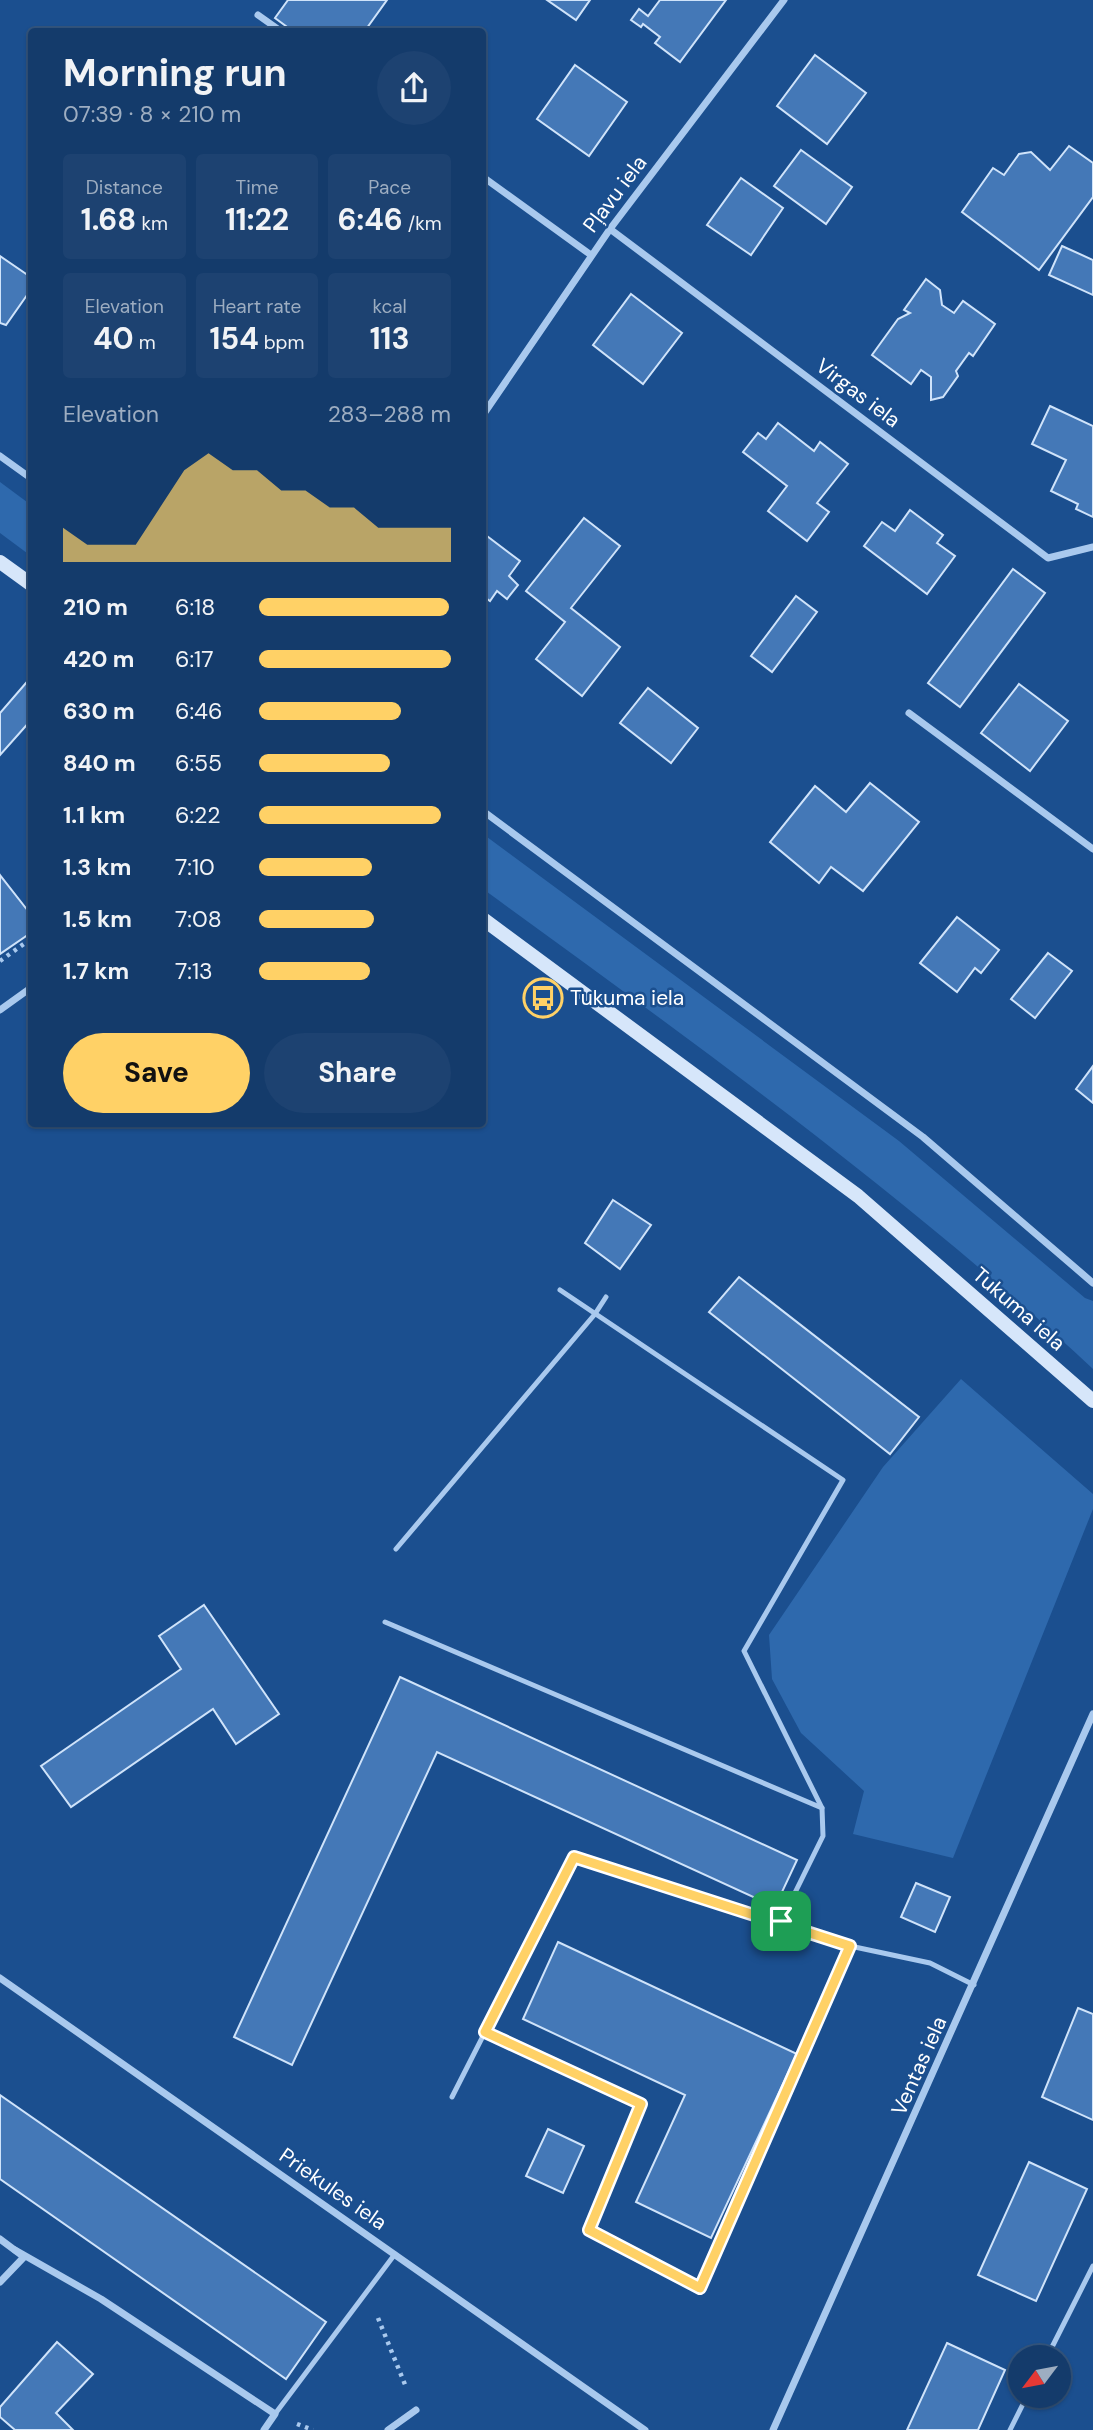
<!DOCTYPE html>
<meta charset="utf-8">
<style>
:root{--surface:#143b6b;--page:#1d4271;--text:#f1f3f6;--muted:#9dadc1;--line:#33557e;--accent:#ffd166}
body{margin:0;font-family:"DM Sans",sans-serif;background:var(--page);color:var(--text);height:100vh;display:flex;flex-direction:column;font-size:26px;white-space:nowrap}
*{box-sizing:border-box;margin:0}
p{font-size:23px;color:var(--muted)}
.icon{flex:none;width:38px;height:38px;fill:none;stroke:currentColor;stroke-width:2;stroke-linecap:round;stroke-linejoin:round}
.map{position:relative;flex:1;overflow:hidden}
.panel{position:absolute;left:28px;top:28px;width:458px;height:1099px;display:flex;flex-direction:column;background:var(--surface);border-radius:7px;box-shadow:0 2px 5px #0004,0 0 0 2px var(--line)}
.panel>*{flex:none}
.needle{width:46px;rotate:238deg}
.buttons{position:absolute;left:1008px;top:2345px;display:grid;gap:14px}
.buttons a{display:grid;place-items:center;width:63px;height:63px;border-radius:50%;background:var(--surface);box-shadow:0 2px 5px #0004,0 0 0 2px var(--line);font-size:35px}
.pin{position:absolute;display:grid;place-items:center;width:60px;height:60px;color:#fff;margin:-30px;border-radius:14px;box-shadow:0 4px 10px #0006}
.round{display:grid;place-items:center;flex:none;width:74px;height:74px;border-radius:37px;background:var(--page)}
.summary{display:flex;align-items:center;justify-content:space-between;height:119px;padding:0 35px}
h1{font-size:38px;font-weight:700;line-height:52px}
.figures{display:grid;grid-template-columns:repeat(3,1fr);gap:10px;height:119px;padding:7px 35px}
.figures div{display:grid;align-content:center;border-radius:7px;background:var(--page);text-align:center}
.figures b{font-size:30px;font-weight:700}
.figures small{font-size:19px;font-weight:400}
.figures p{font-size:19px}
.chart{height:196px;padding:14px 35px}
.chart p{display:flex;justify-content:space-between}
.chart svg{width:100%;height:126px;margin-top:7px;fill:var(--accent);opacity:.7}
.primary-button{display:flex;gap:14px;margin-top:auto;padding:14px 35px}
.primary-button a{flex:1;height:80px;border-radius:42px;background:var(--accent);color:#111;font-size:28px;font-weight:700;line-height:80px;text-align:center}
.primary-button a+a{background:var(--page);color:var(--text)}
ul{padding:0 35px;list-style:none;font-size:23px}
li{display:grid;grid-template-columns:112px 84px 1fr;align-items:center;height:52px}
li i{height:18px;border-radius:9px;background:var(--accent)}
.map>svg:first-child{display:block}
.green{fill:#2e69ad}
.building{fill:#4478b7;stroke:#cfe3fa;stroke-width:2}
.lines{fill:none;stroke-linecap:round;stroke-linejoin:round}
.path{stroke:#a9c9ee;stroke-width:4.5;stroke-dasharray:3.5 5;stroke-linecap:butt}
.lane{stroke:#a9c9ee;stroke-width:5}
.street{stroke:#a9c9ee;stroke-width:7}
.secondary{stroke:#d6e6fa;stroke-width:14}
.route-casing{stroke:#fff;stroke-width:14}
.route{stroke:#ffd166;stroke-width:9}
.labels{text-anchor:middle;stroke-width:5;stroke-linejoin:round;paint-order:stroke}
.street-label{font-size:21px;fill:#fff;stroke:#1b4f8f}
.poi-label{font-size:21px;fill:#fff;stroke:#1b4f8f;text-anchor:start}
</style>
<div class="map">
<svg width="1093" height="2430" viewBox="0 0 1093 2430">
<rect width="100%" height="100%" fill="#1b4f8f"/>
<g class="green">
<path d="M 0,482 L 31,505 L 31,556 L 0,533 Z"/>
<path d="M 483,834 L 899,1141 L 1085,1298 L 1093,1301 L 1093,1369 C 903,1192 693,1042 483,889 Z"/>
<path d="M 961,1379 L 1093,1494 L 1093,1509 L 953,1858 L 853,1834 L 864,1791 L 801,1733 L 772,1679 L 769,1635 L 883,1467 Z"/>
</g>
<g class="building">
<path d="M 288,0 L 387,0 L 364,32 L 294,32 L 275,18 Z"/>
<path d="M 547,0 L 590,0 L 576,20 Z"/>
<path d="M 660,0 L 726,0 L 680,62 L 655,43 L 660,37 L 643,24 L 641,27 L 631,20 L 639,9 L 648,16 Z"/>
<path d="M 815,55 L 866,93 L 827,144 L 777,106 Z"/>
<path d="M 575,65 L 627,102 L 589,156 L 537,119 Z"/>
<path d="M 1069,146 L 1093,163 L 1093,197 L 1039,270 L 962,212 L 993,168 L 1004,175 L 1019,154 L 1031,152 L 1050,170 Z"/>
<path d="M 801,150 L 852,187 L 826,224 L 774,186 Z"/>
<path d="M 741,178 L 783,208 L 751,255 L 707,225 Z"/>
<path d="M 1062,246 L 1093,260 L 1093,295 L 1049,275 Z"/>
<path d="M 0,256 L 32,278 L 32,288 L 6,325 L 0,323 Z"/>
<path d="M 926,279 L 940,290 L 942,305 L 954,313 L 963,301 L 995,324 L 973,356 L 969,353 L 956,371 L 958,376 L 943,397 L 931,400 L 931,377 L 921,370 L 911,384 L 872,355 L 898,319 L 910,313 L 904,310 Z"/>
<path d="M 631,294 L 682,333 L 643,384 L 593,345 Z"/>
<path d="M 1050,406 L 1093,426 L 1093,517 L 1076,509 L 1078,504 L 1051,491 L 1066,460 L 1032,444 Z"/>
<path d="M 778,423 L 814,451 L 820,442 L 848,464 L 817,503 L 829,512 L 807,541 L 768,511 L 787,486 L 743,452 L 758,433 L 766,439 Z"/>
<path d="M 910,510 L 943,535 L 937,543 L 955,556 L 927,594 L 864,546 L 882,522 L 895,531 Z"/>
<path d="M 584,518 L 620,546 L 571,608 L 620,647 L 582,696 L 536,659 L 565,622 L 526,591 Z"/>
<path d="M 483,533 L 520,561 L 509,576 L 518,585 L 507,599 L 497,591 L 490,601 L 483,596 Z"/>
<path d="M 1013,569 L 1045,593 L 960,707 L 928,683 Z"/>
<path d="M 796,596 L 817,612 L 772,672 L 751,656 Z"/>
<path d="M 32,676 L 32,719 L 0,755 L 0,713 Z"/>
<path d="M 1019,684 L 1068,721 L 1030,771 L 981,733 Z"/>
<path d="M 648,688 L 698,728 L 671,763 L 620,723 Z"/>
<path d="M 870,783 L 919,822 L 863,891 L 831,867 L 819,883 L 770,842 L 815,786 L 846,812 Z"/>
<path d="M 0,875 L 32,916 L 32,932 L 0,954 Z"/>
<path d="M 957,917 L 999,950 L 981,973 L 975,968 L 957,992 L 920,963 Z"/>
<path d="M 1048,953 L 1072,971 L 1035,1018 L 1011,999 Z"/>
<path d="M 1093,1066 L 1093,1103 L 1076,1089 Z"/>
<path d="M 613,1200 L 651,1225 L 620,1269 L 585,1243 Z"/>
<path d="M 739,1277 L 919,1417 L 890,1454 L 709,1312 Z"/>
<path d="M 204,1605 L 279,1714 L 236,1744 L 213,1709 L 71,1807 L 41,1766 L 181,1669 L 159,1636 Z"/>
<path d="M 400,1677 L 797,1860 L 775,1907 L 437,1752 L 292,2065 L 234,2037 Z"/>
<path d="M 916,1883 L 950,1897 L 935,1932 L 901,1917 Z"/>
<path d="M 558,1942 L 797,2054 L 711,2238 L 636,2202 L 685,2095 L 523,2019 Z"/>
<path d="M 1078,2008 L 1093,2014 L 1093,2120 L 1042,2097 Z"/>
<path d="M 0,2095 L 326,2322 L 286,2379 L 0,2179 Z"/>
<path d="M 548,2129 L 584,2146 L 563,2193 L 526,2176 Z"/>
<path d="M 1029,2162 L 1087,2189 L 1036,2301 L 978,2275 Z"/>
<path d="M 57,2342 L 93,2374 L 56,2413 L 73,2430 L 15,2430 L 0,2417 L 0,2407 Z"/>
<path d="M 947,2343 L 1005,2370 L 978,2430 L 907,2430 Z"/>
</g>
<g class="lines">
<g class="path">
<path d="M 0,961 L 32,938"/>
<path d="M 378,2318 L 406,2387"/>
<path d="M 297,2424 L 313,2430"/>
</g>
<g class="lane">
<path d="M 560,1290 L 843,1480 L 744,1651 L 822,1808 L 823,1836 L 781,1921 L 850,1946 L 930,1963 L 974,1985"/>
<path d="M 396,1549 L 595,1314 L 606,1297"/>
<path d="M 385,1622 L 822,1808"/>
<path d="M 485,2032 L 641,2104 L 589,2230 L 700,2288 L 850,1946"/>
<path d="M 452,2097 L 574,1857 L 781,1921"/>
<path d="M 1047,2357 L 1093,2266"/>
<path d="M 275,2414 L 395,2254"/>
<path d="M 1010,2430 L 1027,2396"/>
</g>
<g class="street">
<path d="M 258,15 L 282,32"/>
<path d="M 483,177 L 591,255"/>
<path d="M 610,229 L 1048,558 L 1093,547"/>
<path d="M 483,415 L 610,229 L 784,0"/>
<path d="M 0,456 L 32,479"/>
<path d="M 909,713 L 1093,849"/>
<path d="M 483,811 L 923,1137 L 1093,1283"/>
<path d="M 0,1010 L 32,987"/>
<path d="M 0,1978 L 645,2430"/>
<path d="M 0,2239 L 24,2257 L 0,2282"/>
<path d="M 15,2250 L 101,2299 L 275,2414 L 264,2430"/>
<path d="M 388,2430 L 416,2410"/>
<path d="M 773,2430 L 1093,1714"/>
</g>
<g class="secondary">
<path d="M 0,562 L 32,585"/>
<path d="M 483,919 L 858,1196 L 1093,1401"/>
</g>
</g>
<g class="lines">
<g class="route-casing">
<path id="route" d="M 574,1857 L 850,1946 L 700,2288 L 589,2230 L 641,2104 L 485,2032 Z"/>
</g>
<use href="#route" class="route"/>
</g>
<defs>
<g id="bus-ring" transform="scale(2.0125)"><circle r="9.5" fill="#1b4f8f" stroke="#ffd166" stroke-width="1.5"/><path d="M-5-6H5V4H4V6H2V4H-2V6H-4V4H-5ZM-3.5-4V0h7V-4ZM-3.5 1.2v1.5H-2V1.2ZM2 1.2v1.5H3.5V1.2Z" fill="#ffd166"/></g>
</defs>
<g fill-rule="evenodd">
<use href="#bus-ring" x="543" y="998"/>
</g>
<g class="labels">
<g class="street-label">
<text transform="translate(615 194) rotate(-53)" y="7">Pļavu iela</text>
<text transform="translate(858 393) rotate(37)" y="7">Virgas iela</text>
<text transform="translate(1019 1309) rotate(41)" y="7">Tukuma iela</text>
<text transform="translate(919 2066) rotate(-66)" y="7">Ventas iela</text>
<text transform="translate(333 2189) rotate(35)" y="7">Priekules iela</text>
</g>
<g class="poi-label">
<text x="570" y="1005">Tukuma iela</text>
</g>
</g>
</svg>
<div class="buttons">
<a><svg class="needle" viewBox="-14 -14 28 28"><path d="M0-13l5 13h-10z" fill="#e53935"/><path d="M0 13l5-13h-10z" fill="#9dadc1"/></svg></a>
</div>
<div class="pin" style="left:781px;top:1921px;background:#1e9e55"><svg class="icon" aria-label="arrive" viewBox="0 0 24 24"><path d="M6 21V4h12l-3 4 3 4H6"/></svg></div>
<section class="panel">
<div class="summary"><div><h1>Morning run</h1><p>07:39 · 8 × 210 m</p></div><a class="round"><svg class="icon" aria-label="share" viewBox="0 0 24 24"><path d="M12 15V3M7 8l5-5 5 5M5 13v7h14v-7"/></svg></a></div>
<div class="figures">
<div><p>Distance</p><b>1.68<small> km</small></b></div>
<div><p>Time</p><b>11:22</b></div>
<div><p>Pace</p><b>6:46<small> /km</small></b></div>
</div>
<div class="figures">
<div><p>Elevation</p><b>40<small> m</small></b></div>
<div><p>Heart rate</p><b>154<small> bpm</small></b></div>
<div><p>kcal</p><b>113</b></div>
</div>
<div class="chart"><p><span>Elevation</span>283–288 m</p>
<svg viewBox="0 0 160 44" preserveAspectRatio="none"><path d="M0 44V32L10 38L20 38L30 38L40 25L50 12L60 6L70 12L80 12L90 19L100 19L110 25L120 25L130 32L140 32L150 32L160 32V44z"/></svg>
</div>
<ul>
<li><b>210 m</b>6:18<i style="width:99%"></i></li>
<li><b>420 m</b>6:17<i style="width:100%"></i></li>
<li><b>630 m</b>6:46<i style="width:74%"></i></li>
<li><b>840 m</b>6:55<i style="width:68%"></i></li>
<li><b>1.1 km</b>6:22<i style="width:95%"></i></li>
<li><b>1.3 km</b>7:10<i style="width:59%"></i></li>
<li><b>1.5 km</b>7:08<i style="width:60%"></i></li>
<li><b>1.7 km</b>7:13<i style="width:58%"></i></li>
</ul>
<div class="primary-button"><a>Save</a><a>Share</a></div>
</section>
</div>
